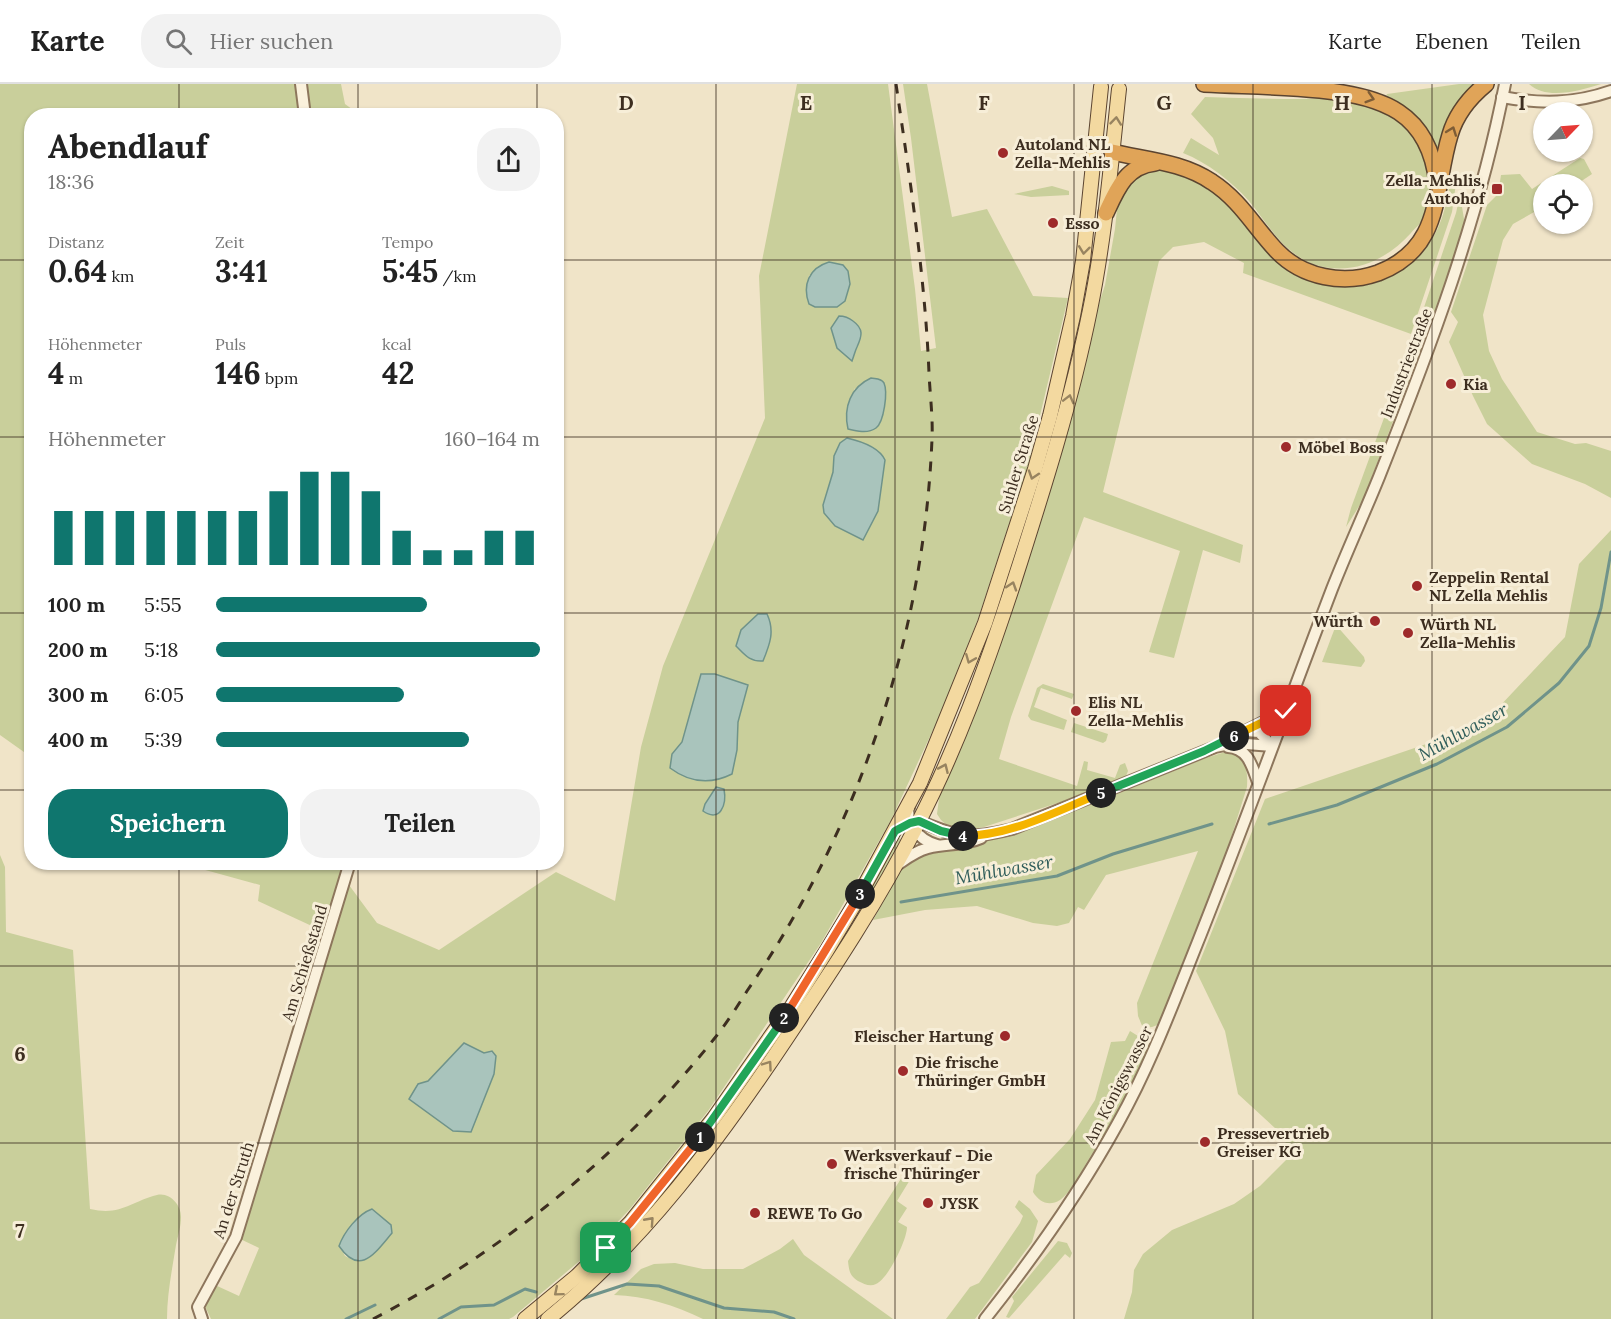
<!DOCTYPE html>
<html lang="de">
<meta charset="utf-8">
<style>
:root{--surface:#fff;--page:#f2f2f2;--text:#222;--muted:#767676;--line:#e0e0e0;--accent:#0f766e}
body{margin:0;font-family:Lora,serif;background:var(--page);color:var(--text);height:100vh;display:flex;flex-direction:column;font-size:22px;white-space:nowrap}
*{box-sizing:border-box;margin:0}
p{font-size:20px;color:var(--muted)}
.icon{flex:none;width:33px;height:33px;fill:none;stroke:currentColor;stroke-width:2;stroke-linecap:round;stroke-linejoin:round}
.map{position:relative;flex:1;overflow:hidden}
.drawer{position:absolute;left:24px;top:24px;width:540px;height:762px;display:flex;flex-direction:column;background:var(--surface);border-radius:24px;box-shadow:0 2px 4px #0004}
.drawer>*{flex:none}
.needle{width:39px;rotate:65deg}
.fabs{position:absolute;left:1533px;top:18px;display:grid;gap:12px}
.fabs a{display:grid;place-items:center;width:60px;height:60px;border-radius:50%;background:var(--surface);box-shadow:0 2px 4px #0004;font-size:30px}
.pin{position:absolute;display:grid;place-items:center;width:51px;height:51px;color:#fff;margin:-26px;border-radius:12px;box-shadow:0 3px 9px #0006}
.km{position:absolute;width:30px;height:30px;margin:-15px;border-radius:50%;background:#222;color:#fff;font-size:16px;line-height:30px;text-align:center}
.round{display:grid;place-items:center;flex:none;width:63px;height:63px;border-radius:24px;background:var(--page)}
.overview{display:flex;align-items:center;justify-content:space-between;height:102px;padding:0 24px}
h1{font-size:33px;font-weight:800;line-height:45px}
.figures{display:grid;grid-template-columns:repeat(3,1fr);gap:9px;height:102px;padding:6px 24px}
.figures div{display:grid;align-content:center}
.figures b{font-size:30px;font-weight:800}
.figures small{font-size:16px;font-weight:400}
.figures p{font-size:16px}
.chart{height:168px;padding:12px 24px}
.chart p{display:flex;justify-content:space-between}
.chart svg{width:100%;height:108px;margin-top:6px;stroke:var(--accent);stroke-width:6}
.cta{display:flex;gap:12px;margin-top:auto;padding:12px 24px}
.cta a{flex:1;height:69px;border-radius:24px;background:var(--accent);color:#fff;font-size:24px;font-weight:800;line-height:69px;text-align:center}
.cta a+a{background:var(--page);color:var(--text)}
ul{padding:0 24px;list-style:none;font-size:20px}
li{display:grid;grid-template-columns:96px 72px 1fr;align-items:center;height:45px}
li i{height:15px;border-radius:8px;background:var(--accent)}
header{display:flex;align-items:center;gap:36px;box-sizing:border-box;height:84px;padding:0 30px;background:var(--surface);border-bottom:2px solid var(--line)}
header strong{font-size:28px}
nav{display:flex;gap:33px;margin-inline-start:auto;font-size:21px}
.search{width:420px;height:54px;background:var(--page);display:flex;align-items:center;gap:15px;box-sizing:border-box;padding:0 21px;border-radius:24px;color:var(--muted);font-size:22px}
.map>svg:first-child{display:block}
.green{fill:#c9cf9b;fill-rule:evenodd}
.water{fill:#a9c4bc;stroke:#6f938a;stroke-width:1.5}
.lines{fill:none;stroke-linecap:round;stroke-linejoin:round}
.stream{stroke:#6f938a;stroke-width:3}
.minor-casing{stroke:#8d765c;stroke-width:14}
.major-casing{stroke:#5b4430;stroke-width:16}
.highway-casing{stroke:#5b4430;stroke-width:18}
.minor{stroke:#faf1dc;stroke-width:10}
.major{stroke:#f3d9a0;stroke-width:14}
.highway{stroke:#e0a458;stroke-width:15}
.rail{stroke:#3d2e20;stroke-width:3;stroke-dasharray:10 10;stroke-linecap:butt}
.oneway{stroke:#7e5d36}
.oneway2{stroke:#988460}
.split-1-casing{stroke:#fff;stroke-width:12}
.split-2-casing{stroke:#fff;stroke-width:12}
.split-3-casing{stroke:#fff;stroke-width:12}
.split-4-casing{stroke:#fff;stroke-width:12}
.split-5-casing{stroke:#fff;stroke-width:12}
.split-6-casing{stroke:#fff;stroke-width:12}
.split-7-casing{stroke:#fff;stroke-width:12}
.split-1{stroke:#f0652b;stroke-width:8}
.split-2{stroke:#22a559;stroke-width:8}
.split-3{stroke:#f0652b;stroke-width:8}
.split-4{stroke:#22a559;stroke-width:8}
.split-5{stroke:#f5b400;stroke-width:8}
.split-6{stroke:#22a559;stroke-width:8}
.split-7{stroke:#f5b400;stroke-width:8}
.grid{fill:none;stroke:#3d2e20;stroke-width:1.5;stroke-opacity:0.55}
.poi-dot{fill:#9e2a2b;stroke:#f7eed8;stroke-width:2}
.labels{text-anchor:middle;stroke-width:6;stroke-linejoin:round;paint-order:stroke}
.poi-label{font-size:16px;font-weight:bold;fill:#3d2e20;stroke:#f7eed8;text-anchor:start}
.street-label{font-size:16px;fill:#3d2e20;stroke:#f7eed8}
.water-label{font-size:18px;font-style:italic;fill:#2f5d5a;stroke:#f7eed8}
.grid-label{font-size:20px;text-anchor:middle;font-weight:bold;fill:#3d2e20;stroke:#f7eed8;stroke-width:6;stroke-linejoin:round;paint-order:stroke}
</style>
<header>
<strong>Karte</strong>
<div class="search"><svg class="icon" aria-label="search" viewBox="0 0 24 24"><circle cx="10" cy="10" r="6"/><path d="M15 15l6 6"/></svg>Hier suchen</div>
<nav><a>Karte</a><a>Ebenen</a><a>Teilen</a></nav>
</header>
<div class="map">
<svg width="1611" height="1235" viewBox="0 0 1611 1235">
<rect width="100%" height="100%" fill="#f0e4c8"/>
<g class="green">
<path d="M 0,0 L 341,0 L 345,20 L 360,31 L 32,32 L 31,673 L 0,651 Z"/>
<path d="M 797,0 L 888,0 L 915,205 L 921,267 L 936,264 L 911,54 L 903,0 L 927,0 L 952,133 L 987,125 L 1033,212 L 1068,214 L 1028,382 L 978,535 L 941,629 L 891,736 L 821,859 L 708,1027 L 629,1126 L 583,1174 L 513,1233 L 509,1235 L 211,1235 L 205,1222 L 215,1201 L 239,1212 L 259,1164 L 236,1153 L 329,850 L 258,817 L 260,801 L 180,779 L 350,779 L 340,815 L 349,801 L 377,839 L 439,866 L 556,788 L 615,817 L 641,663 L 663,582 L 765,334 L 759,192 ZM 809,191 L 846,210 L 845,217 L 826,223 L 815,223 L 807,213 ZM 855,304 L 863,348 L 848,345 L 847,326 ZM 834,372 L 878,427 L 863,456 L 823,421 L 833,388 ZM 701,590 L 748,601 L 738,638 L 737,666 L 672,670 L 682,658 ZM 464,959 L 484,969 L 410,1015 L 417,1000 L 428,997 ZM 372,1125 L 391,1141 L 355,1177 L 345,1172 L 339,1161 Z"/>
<path d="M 1459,0 L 1476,0 C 1450,23 1447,42 1440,75 L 1408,27 L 1386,13 L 1387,10 Z"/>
<path d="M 1529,0 L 1601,0 C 1581,6 1547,17 1529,0 Z"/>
<path d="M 1205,13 C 1237,14 1269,15 1300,15 C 1320,15 1345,11 1364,18 C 1374,21 1389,27 1397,34 C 1423,56 1440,98 1425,132 C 1423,138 1415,144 1411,149 C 1386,177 1349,193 1313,180 C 1283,169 1268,140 1249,117 C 1231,97 1208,79 1183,69 L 1191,54 L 1219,71 L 1213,54 L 1191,30 Z"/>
<path d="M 1580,74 L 1584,75 L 1592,90 L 1577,100 L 1544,100 L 1543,123 L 1513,140 L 1503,156 L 1483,231 L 1489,267 L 1502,295 L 1537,348 L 1575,360 L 1586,359 L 1611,367 L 1611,414 L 1585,400 L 1532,380 L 1487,340 L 1473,312 L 1449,258 L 1458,238 L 1451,228 L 1487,121 L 1498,110 L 1501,91 L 1520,90 L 1532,105 Z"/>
<path d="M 1163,85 C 1188,93 1211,103 1230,122 C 1243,134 1252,151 1264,165 C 1297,201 1351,216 1396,190 C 1435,167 1446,133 1451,91 L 1457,92 L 1452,128 L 1411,250 L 1243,189 L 1244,179 L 1204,158 L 1173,163 L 1159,177 L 1103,408 L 1243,461 L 1240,479 L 1203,466 L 1174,574 L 1149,568 L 1180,467 L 1084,433 L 1011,633 L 999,675 L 1077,702 L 1084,677 L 1088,678 L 1087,686 L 1115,694 L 1120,681 L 1125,679 L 1128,687 L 1126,692 L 1067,716 L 984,743 L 964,747 L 949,743 L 941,736 L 937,730 L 940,707 L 1105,201 L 1115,145 L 1118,115 L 1124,100 L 1144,86 Z"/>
<path d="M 1052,102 L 1069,107 L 1069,111 L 1031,113 L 1014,110 Z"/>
<path d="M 1460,111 L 1465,141 L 1447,196 L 1363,416 L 1346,443 L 1351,424 L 1417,244 L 1456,129 Z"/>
<path d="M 1611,446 L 1611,1235 L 1124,1235 L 1132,1208 L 1134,1186 L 1143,1170 L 1172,1146 L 1234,1120 L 1260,1102 L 1293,1069 L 1276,1045 L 1238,1010 L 1225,947 L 1196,887 L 1265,715 L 1482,641 L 1565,553 L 1579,480 Z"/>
<path d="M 1336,541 L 1364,573 L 1365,577 L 1361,583 L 1322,578 Z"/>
<path d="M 1043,600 L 1074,610 L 1072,615 L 1041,604 L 1034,623 L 1067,636 L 1064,646 L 1031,636 L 1028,632 L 1037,604 Z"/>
<path d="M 1074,639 L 1108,650 L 1106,657 L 1103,659 L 1071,648 Z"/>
<path d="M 1225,668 C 1246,672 1248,684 1247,703 L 1220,789 L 1160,940 L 1152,943 L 1143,944 L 1138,932 L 1137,919 L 1198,767 L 1106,791 L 1084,826 L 1078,823 L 1069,839 L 1057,842 L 1033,839 L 977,822 L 925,826 L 873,836 C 884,818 896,787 912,774 C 929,760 953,765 974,760 C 1053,739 1130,704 1206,674 Z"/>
<path d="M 899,754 L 903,756 C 868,817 830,875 792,934 C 728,1032 659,1128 571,1206 C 562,1213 542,1235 531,1235 L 650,1123 Z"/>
<path d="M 0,771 L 5,783 L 6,848 L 73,866 L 90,1125 C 121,1132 130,1118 157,1111 C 170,1108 181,1121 181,1133 C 181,1142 178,1152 176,1161 C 172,1186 167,1210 167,1235 L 0,1235 Z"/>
<path d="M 1130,947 L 1146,957 L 1148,963 C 1135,1004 1110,1042 1087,1078 C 1080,1090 1071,1108 1060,1116 C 1049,1123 1039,1118 1033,1108 L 1036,1091 L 1070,1055 L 1095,1016 L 1111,958 L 1125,957 Z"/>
<path d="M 916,1086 L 897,1117 L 907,1124 L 898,1138 L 907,1143 C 907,1156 888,1195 876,1200 C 870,1203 864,1200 858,1197 C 850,1192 849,1187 848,1177 L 906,1087 Z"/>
<path d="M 1019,1116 L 1030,1125 L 1038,1137 L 1032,1158 L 975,1235 L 946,1235 L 970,1203 L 979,1199 L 984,1192 L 1020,1139 L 1023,1132 L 1015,1123 Z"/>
<path d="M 793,1155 L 804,1171 L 893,1235 L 703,1235 C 674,1221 646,1212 614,1211 L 641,1185 L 654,1180 L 675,1179 L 703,1185 L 743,1185 L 780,1165 Z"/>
<path d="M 1058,1157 L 1067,1159 L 1072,1169 L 1070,1174 L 1065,1170 L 1009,1234 L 1006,1233 L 1014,1217 L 1012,1213 Z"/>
</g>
<g class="water">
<path d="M 829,178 L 843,181 L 848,187 L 850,200 L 845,217 L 837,223 L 815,223 L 809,220 C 802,201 809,184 829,178 Z"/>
<path d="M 839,232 C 845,232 848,233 853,237 C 864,245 862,252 857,263 C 855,267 854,272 852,277 L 837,264 L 831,244 Z"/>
<path d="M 871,294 C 876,295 881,294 884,299 C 888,308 884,338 876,344 C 868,350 856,347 848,345 C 843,323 851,303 871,294 Z"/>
<path d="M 847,354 C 860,357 879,363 885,376 L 878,427 L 863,456 L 835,442 L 824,429 L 823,421 L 833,388 L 834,372 L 840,359 Z"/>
<path d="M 758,530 L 767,530 C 775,547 770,560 763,577 C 750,578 745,571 736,562 L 741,546 Z"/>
<path d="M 701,590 L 715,590 L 748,601 L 738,638 L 737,666 L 732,690 C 710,701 690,699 670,684 L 672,670 L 682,658 Z"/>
<path d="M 716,703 L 724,705 C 727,721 720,739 703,727 L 705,720 Z"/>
<path d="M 464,959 L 484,969 L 492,967 L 496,972 L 494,990 L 471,1048 L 453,1047 L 409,1015 L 418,1000 L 428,997 Z"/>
<path d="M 372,1125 L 391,1141 L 392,1149 C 375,1169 360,1193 339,1162 C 344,1148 358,1130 372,1125 Z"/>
</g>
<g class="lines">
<g class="stream">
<path d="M 1269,740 L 1337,721 L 1437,680 L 1507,643 L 1559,599 L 1589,562 L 1601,524 L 1611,468"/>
<path d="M 901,818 L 1057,792 L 1113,770 L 1212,740"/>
<path d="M 578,1216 L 627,1200 L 659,1202 L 724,1224 L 774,1228 L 794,1235"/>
<path d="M 346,1235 L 375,1221"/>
<path d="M 439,1235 L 461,1223 L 494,1221 L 525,1205 L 536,1208"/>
</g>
<g class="minor-casing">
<g id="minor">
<path d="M 301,0 L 305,32"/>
<path d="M 1502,13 C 1541,20 1574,20 1611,7"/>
<path d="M 1246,647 L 1259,648 L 1272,662"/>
<path d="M 1224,658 L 1285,627"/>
<path d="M 1228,663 C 1248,664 1252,682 1258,698"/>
<path d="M 910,719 C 903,739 919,756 937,761"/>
<path d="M 919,737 C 962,755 968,755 1012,745 L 1215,663 L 1234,659 L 1272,662"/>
<path d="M 897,781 C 907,774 916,767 928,764 C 946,759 963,762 981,754"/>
<path d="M 202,1235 L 198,1223 L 236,1153 L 350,778"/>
<path d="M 985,1235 C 1034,1173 1080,1108 1118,1039 C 1150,982 1173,920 1197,860 C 1244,742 1287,623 1332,505 C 1347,467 1364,430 1379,393 C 1430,265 1479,135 1505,0"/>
</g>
</g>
<g class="major-casing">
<g id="major">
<path d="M 525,1235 L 577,1192 L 630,1139 L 714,1034 L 792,922 L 827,866 L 854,821 L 920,699 L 985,539 L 1035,385 L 1050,332 L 1073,232 L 1083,177 L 1101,3"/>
<path d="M 548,1235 C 644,1157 718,1057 786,955 C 833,885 879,816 917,741 C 957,664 986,583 1013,501 C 1042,410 1071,320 1090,226 C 1105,153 1111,79 1119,5"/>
</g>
</g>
<g class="highway-casing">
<g id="highway">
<path d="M 1204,0 C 1243,2 1281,2 1320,6 C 1382,12 1429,28 1437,99"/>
<path d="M 1112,68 C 1146,76 1183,78 1212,98 C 1240,116 1255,144 1277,167 C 1303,194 1344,201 1378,189 C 1444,164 1433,106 1450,51 C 1456,30 1469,14 1486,0"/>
<path d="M 1106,129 C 1117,105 1126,82 1155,79"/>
</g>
</g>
<use href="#minor" class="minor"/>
<use href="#major" class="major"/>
<use href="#highway" class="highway"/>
<path class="rail" d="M 373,1235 C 504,1167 622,1070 714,955 C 726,940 737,923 747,907 C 859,745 924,552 932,355 C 933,333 930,311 929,289 C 925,192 910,96 896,0"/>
</g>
<defs><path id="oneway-chevron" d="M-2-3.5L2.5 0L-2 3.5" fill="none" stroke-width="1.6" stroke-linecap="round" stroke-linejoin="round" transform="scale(1.5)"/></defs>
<g class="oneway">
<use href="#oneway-chevron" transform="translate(1370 14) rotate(17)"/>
<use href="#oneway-chevron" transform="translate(1452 47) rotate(-70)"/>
</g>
<g class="oneway2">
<use href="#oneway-chevron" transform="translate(1116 37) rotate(-84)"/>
<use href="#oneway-chevron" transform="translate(1084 166) rotate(97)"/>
<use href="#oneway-chevron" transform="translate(1069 315) rotate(-76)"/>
<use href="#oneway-chevron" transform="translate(1033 391) rotate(108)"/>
<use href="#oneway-chevron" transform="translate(1012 502) rotate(-72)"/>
<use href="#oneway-chevron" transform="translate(970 575) rotate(112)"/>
<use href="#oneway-chevron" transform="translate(944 684) rotate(-66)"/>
<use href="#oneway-chevron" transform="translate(768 981) rotate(-55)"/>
<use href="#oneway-chevron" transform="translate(650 1137) rotate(-48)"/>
<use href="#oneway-chevron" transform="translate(558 1208) rotate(140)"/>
</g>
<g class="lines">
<g class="split-1-casing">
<path id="split-1" d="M 606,1164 L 630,1139 L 700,1053"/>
</g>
<g class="split-2-casing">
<path id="split-2" d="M 700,1053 L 784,934"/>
</g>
<g class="split-3-casing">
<path id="split-3" d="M 784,934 L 860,810"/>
</g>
<g class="split-4-casing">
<path id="split-4" d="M 860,810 L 895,747 L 910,739 L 919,737 L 941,747 L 963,752"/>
</g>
<g class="split-5-casing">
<path id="split-5" d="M 963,752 C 1011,752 1057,727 1101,709"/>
</g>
<g class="split-6-casing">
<path id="split-6" d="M 1101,709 L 1204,667 L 1234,652"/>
</g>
<g class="split-7-casing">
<path id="split-7" d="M 1234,652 L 1286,627"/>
</g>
<use href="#split-1" class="split-1"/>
<use href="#split-2" class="split-2"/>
<use href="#split-3" class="split-3"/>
<use href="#split-4" class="split-4"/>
<use href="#split-5" class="split-5"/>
<use href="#split-6" class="split-6"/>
<use href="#split-7" class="split-7"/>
</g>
<path class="grid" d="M 179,0 L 179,32M 358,0 L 358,32M 537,0 L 537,32M 716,0 L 716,1235M 895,0 L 895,1235M 1074,0 L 1074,1235M 1253,0 L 1253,1235M 1432,0 L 1432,1235M 0,176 L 32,176M 556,176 L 1611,176M 0,353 L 32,353M 556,353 L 1611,353M 0,529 L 32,529M 556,529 L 1611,529M 0,706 L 32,706M 556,706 L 1611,706M 179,778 L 179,1235M 358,778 L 358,1235M 537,778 L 537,1235M 0,882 L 1611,882M 0,1059 L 1611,1059"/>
<g class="poi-dot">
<circle cx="1003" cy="69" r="6"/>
<rect x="1491" y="99" width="12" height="12" rx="3"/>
<circle cx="1053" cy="139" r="6"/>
<circle cx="1451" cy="300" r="6"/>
<circle cx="1286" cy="363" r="6"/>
<circle cx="1417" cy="502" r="6"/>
<circle cx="1375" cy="537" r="6"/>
<circle cx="1408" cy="549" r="6"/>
<circle cx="1076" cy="627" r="6"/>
<circle cx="1005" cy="952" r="6"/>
<circle cx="903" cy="987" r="6"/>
<circle cx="1205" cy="1058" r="6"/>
<circle cx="832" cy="1080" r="6"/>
<circle cx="928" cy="1119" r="6"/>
<circle cx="755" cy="1129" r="6"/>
</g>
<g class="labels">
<g class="poi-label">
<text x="1015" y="66">Autoland NL<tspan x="1015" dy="18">Zella-Mehlis</tspan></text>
<text x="1485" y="102" text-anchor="end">Zella-Mehlis,<tspan x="1485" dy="18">Autohof</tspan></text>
<text x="1065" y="145">Esso</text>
<text x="1463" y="306">Kia</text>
<text x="1298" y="369">Möbel Boss</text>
<text x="1429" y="499">Zeppelin Rental<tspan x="1429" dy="18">NL Zella Mehlis</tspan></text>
<text x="1363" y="543" text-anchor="end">Würth</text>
<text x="1420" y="546">Würth NL<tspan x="1420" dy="18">Zella-Mehlis</tspan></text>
<text x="1088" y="624">Elis NL<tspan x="1088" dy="18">Zella-Mehlis</tspan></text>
<text x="993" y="958" text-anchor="end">Fleischer Hartung</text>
<text x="915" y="984">Die frische<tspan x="915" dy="18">Thüringer GmbH</tspan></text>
<text x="1217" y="1055">Pressevertrieb<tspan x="1217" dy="18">Greiser KG</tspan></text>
<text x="844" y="1077">Werksverkauf - Die<tspan x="844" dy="18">frische Thüringer</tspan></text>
<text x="940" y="1125">JYSK</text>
<text x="767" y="1135">REWE To Go</text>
</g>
<g class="street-label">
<text transform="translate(1406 279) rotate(-69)" y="6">Industriestraße</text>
<text transform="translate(1018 380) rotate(-73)" y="6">Suhler Straße</text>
<text transform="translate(304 879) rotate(-73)" y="6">Am Schießstand</text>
<text transform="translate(1118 1001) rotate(-63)" y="6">Am Königswasser</text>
<text transform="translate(233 1106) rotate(-72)" y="6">An der Struth</text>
</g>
<g class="water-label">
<text transform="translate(1463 648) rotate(-29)" y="6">Mühlwasser</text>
<text transform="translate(1004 786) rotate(-10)" y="6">Mühlwasser</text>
</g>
</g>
<g class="grid-label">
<text x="626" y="26">D</text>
<text x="806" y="26">E</text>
<text x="984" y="26">F</text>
<text x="1164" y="26">G</text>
<text x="1342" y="26">H</text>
<text x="1522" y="26">I</text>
<text x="20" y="977">6</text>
<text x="20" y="1154">7</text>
</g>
</svg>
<div class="fabs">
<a><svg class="needle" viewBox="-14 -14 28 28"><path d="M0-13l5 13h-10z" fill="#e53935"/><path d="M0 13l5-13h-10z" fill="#767676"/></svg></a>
<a><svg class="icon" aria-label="locate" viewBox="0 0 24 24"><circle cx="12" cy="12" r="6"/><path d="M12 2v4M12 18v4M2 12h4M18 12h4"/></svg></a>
</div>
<div class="pin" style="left:606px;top:1164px;background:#1e9e55"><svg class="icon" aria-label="arrive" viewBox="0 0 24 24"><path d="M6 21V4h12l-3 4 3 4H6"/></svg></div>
<div class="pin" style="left:1286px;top:627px;background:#d93025"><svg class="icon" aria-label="check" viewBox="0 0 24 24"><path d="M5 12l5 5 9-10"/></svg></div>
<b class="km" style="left:700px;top:1053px">1</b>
<b class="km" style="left:784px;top:934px">2</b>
<b class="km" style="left:860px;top:810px">3</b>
<b class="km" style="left:963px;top:752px">4</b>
<b class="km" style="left:1101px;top:709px">5</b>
<b class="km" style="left:1234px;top:652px">6</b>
<section class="drawer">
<div class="overview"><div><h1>Abendlauf</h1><p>18:36</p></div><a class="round"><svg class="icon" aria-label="share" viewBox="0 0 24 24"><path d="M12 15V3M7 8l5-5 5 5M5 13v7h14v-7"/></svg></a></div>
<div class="figures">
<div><p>Distanz</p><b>0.64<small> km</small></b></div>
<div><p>Zeit</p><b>3:41</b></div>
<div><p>Tempo</p><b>5:45<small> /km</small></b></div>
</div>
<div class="figures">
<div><p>Höhenmeter</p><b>4<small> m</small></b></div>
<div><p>Puls</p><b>146<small> bpm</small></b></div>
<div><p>kcal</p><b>42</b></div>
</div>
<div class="chart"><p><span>Höhenmeter</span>160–164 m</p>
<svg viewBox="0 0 160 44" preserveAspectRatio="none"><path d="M5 44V22M15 44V22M25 44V22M35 44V22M45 44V22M55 44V22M65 44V22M75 44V14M85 44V6M95 44V6M105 44V14M115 44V30M125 44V38M135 44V38M145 44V30M155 44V30"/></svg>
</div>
<ul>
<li><b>100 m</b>5:55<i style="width:65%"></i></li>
<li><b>200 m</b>5:18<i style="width:100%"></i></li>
<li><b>300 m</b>6:05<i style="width:58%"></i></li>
<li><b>400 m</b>5:39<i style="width:78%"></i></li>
</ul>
<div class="cta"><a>Speichern</a><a>Teilen</a></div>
</section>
</div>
